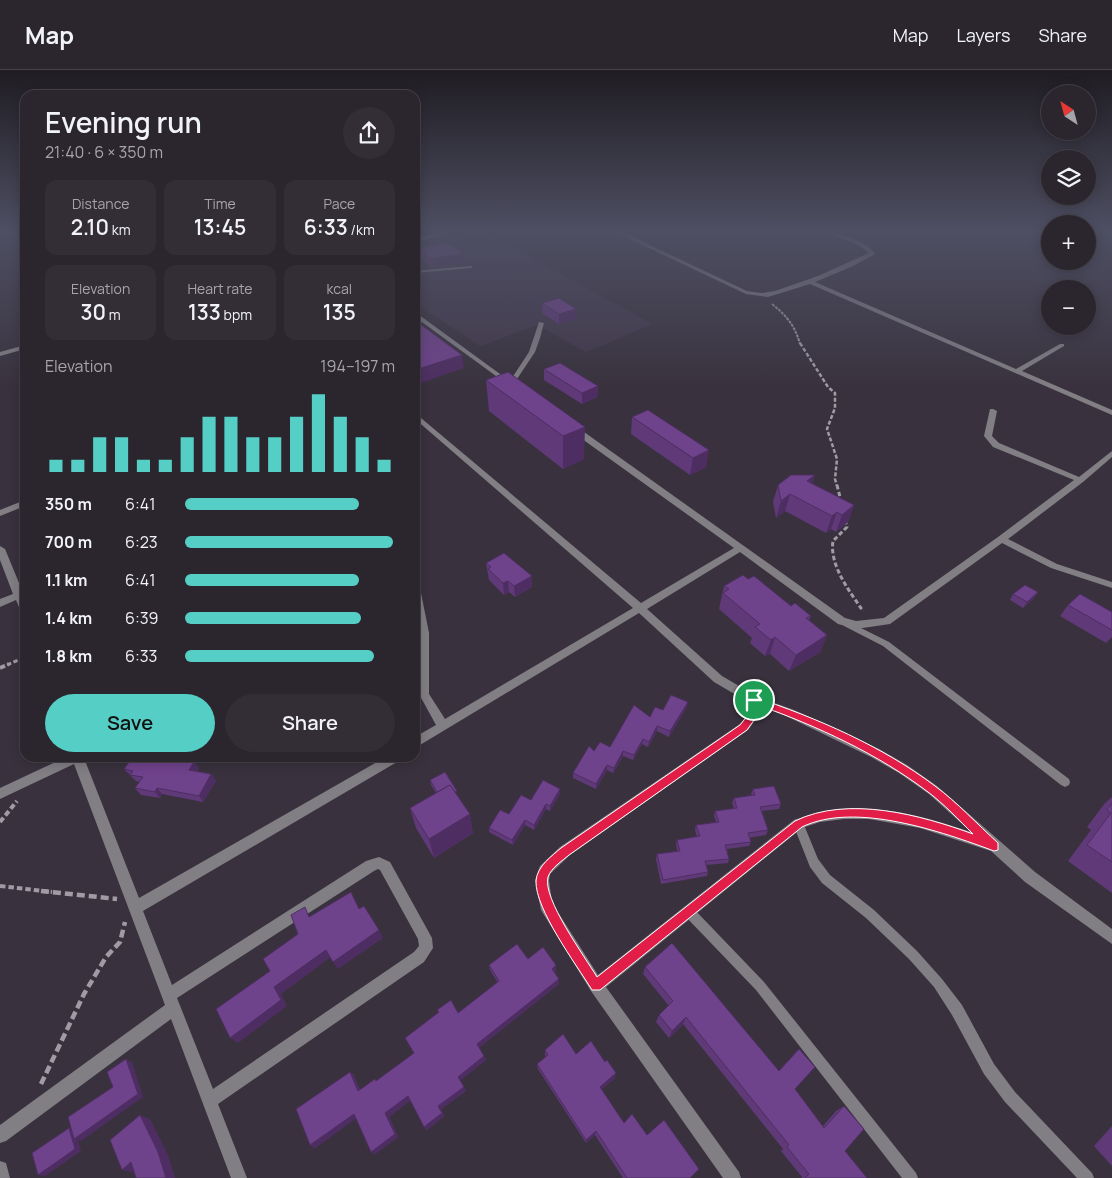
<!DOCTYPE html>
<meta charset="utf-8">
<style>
:root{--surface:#2b262e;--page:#332e36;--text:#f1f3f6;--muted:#a6a5aa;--line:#47434a;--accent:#55cec5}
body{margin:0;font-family:Manrope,sans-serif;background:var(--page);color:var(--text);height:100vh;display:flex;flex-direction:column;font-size:19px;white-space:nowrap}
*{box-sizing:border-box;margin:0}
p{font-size:16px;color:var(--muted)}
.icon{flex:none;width:28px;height:28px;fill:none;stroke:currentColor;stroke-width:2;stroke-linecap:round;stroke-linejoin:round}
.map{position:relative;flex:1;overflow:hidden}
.panel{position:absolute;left:20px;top:20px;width:400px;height:672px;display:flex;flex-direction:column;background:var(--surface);border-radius:15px;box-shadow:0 2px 12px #0003,0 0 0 1px var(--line)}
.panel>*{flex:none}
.needle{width:32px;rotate:324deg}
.buttons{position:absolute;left:1041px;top:15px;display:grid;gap:10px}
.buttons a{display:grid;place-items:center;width:55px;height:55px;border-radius:50%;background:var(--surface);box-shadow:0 2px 12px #0003,0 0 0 1px var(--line);font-size:25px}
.pin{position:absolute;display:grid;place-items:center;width:42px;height:42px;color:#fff;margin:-21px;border:2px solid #fff;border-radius:50%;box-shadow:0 1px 5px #0007}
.round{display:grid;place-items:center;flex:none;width:52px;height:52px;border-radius:26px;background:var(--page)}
.summary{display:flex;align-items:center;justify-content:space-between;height:85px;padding:0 25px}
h1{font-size:28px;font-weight:600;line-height:38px}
.metrics{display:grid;grid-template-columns:repeat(3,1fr);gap:8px;height:85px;padding:5px 25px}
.metrics div{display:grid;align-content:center;border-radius:12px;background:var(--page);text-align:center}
.metrics b{font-size:21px;font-weight:600}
.metrics small{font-size:14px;font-weight:400}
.metrics p{font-size:14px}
.chart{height:140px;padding:10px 25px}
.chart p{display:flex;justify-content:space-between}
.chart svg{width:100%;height:90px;margin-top:5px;stroke:var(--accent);stroke-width:6}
.cta{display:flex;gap:10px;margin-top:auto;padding:10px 25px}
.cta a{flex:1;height:58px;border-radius:30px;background:var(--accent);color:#111;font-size:20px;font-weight:600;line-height:58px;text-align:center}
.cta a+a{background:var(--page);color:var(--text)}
ul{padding:0 25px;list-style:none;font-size:16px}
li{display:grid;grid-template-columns:80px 60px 1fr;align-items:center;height:38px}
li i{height:12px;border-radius:6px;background:var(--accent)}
header{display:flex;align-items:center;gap:30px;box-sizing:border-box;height:70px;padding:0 25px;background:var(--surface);border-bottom:1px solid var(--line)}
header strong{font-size:24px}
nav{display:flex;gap:28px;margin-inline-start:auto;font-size:18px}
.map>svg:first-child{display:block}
.built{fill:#42384a}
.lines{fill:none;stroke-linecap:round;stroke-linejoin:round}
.stream{stroke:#132524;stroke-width:3}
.path-far4{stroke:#a09ba4;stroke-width:2;stroke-dasharray:3 1;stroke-linecap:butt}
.path-far3{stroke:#a09ba4;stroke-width:2.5;stroke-dasharray:4 2;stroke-linecap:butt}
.path-far2{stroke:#a09ba4;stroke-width:3;stroke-dasharray:4.5 2.5;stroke-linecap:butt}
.path-far1{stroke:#a09ba4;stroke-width:4;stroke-dasharray:5.5 3;stroke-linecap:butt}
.path{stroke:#a09ba4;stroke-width:4.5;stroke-dasharray:8 4;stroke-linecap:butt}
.service{fill:#817e84;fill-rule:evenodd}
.minor{fill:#817e84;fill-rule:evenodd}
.wall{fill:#5f3978}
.shaded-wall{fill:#4e2e62}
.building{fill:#6f428c;stroke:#4e2e62}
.route{fill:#e11d48;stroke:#fff;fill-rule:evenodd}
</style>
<header>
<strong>Map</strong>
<nav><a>Map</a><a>Layers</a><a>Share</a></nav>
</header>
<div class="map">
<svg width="1112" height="1108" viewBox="0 0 1112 1108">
<rect width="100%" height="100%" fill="#39323e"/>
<path class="built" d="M 471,162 L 482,162 L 653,254 L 586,282 L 537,255 L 480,276 L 415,233 L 415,176 Z"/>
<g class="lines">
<path class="stream" d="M 1088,162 L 1112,170"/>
<path class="path-far4" d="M 772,234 C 787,246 795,256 800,274"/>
<path class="path-far3" d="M 800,273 L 828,317 L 835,323 L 835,338 L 827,359 L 837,389 L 835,409 L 837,416"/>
<g class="path-far2">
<path d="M 837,415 L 841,431"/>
<path d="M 845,450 L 847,457 L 833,471 C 829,495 850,522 863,541"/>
<path d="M 7,595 L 25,587"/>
</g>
<g class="path-far1">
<path d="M 0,598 L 9,594"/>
<path d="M 0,752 L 17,731"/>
<path d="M 0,816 L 52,822"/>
</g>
<g class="path">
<path d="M 41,821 L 117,829"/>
<path d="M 41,1014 L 84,924 L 106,887 L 120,872 L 125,852"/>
</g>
<g class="service">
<path d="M 470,196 L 472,196 L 472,198 L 415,203 L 415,201 Z"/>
<path d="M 423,248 L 426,250 L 425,251 L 415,255 L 415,251 Z"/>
<path d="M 539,252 L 544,253 L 540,268 L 535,282 L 513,315 L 509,315 L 508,314 L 529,282 Z"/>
<path d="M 847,551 L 889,572 L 1069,709 L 1070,712 L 1069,715 L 1065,717 L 1061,715 L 883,576 L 844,556 L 843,554 Z"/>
<path d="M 798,749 L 802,750 L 818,789 L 830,805 L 874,840 L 917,881 L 942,909 L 962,935 L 994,994 L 1015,1022 L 1092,1103 L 1094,1108 L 1077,1108 L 1005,1032 L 984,1004 L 952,945 L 934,917 L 909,889 L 866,848 L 822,813 L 810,797 L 793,754 L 794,750 Z"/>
<path d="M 689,836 L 693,838 L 764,912 L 916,1103 L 918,1108 L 902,1108 L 756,920 L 685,846 L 683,842 L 685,838 Z"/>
</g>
<g class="minor">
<path d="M 442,162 L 450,162 L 415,173 L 415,169 Z"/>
<path d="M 615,162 L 622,162 L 747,221 L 762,223 L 775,221 L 818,206 L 869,183 L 860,176 L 826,162 C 837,161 870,173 875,184 L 853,196 L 815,212 L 1016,299 L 1060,274 L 1064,274 L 1064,276 L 1022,301 L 1112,340 L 1112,345 L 810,214 L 768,227 L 746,224 Z"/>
<path d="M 415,242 L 511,312 L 511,314 L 507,314 L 415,247 Z"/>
<path d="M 25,275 L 25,279 L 0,286 L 0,282 Z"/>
<path d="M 990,339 L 993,339 L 997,341 L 992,366 L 999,373 L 1079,407 L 1112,381 L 1112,387 L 1083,412 L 1008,469 L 1057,494 L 1112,512 L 1112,518 L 1051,498 L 1002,473 L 890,554 L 856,559 L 838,554 L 740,482 L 647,539 L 722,606 L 758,627 L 794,640 L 879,679 L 907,695 L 937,716 L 1035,802 L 1112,859 L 1112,874 L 1025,812 L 991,781 L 920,758 L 869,749 L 844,749 L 820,752 L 802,758 L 606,917 L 739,1102 L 741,1108 L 723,1108 L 591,921 L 541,840 L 535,810 L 540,796 L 560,777 L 740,654 L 747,645 L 748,632 L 714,612 L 639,543 L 415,678 L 415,667 L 436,655 L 419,624 L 419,563 L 415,543 L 415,515 L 420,518 L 429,563 L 429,624 L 445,649 L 633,538 L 415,349 L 415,343 L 641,533 L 734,478 L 571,361 L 571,357 L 577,357 L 845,548 L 856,551 L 884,548 L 998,467 L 1074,410 L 993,377 L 984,366 ZM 759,636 L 786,646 L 871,687 L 899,703 L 929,724 L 971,762 C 912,742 855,727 794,750 L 598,905 L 552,833 L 549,810 L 550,804 L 570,785 L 748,660 L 758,646 Z"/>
<path d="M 25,430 L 25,436 L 0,446 L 0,440 Z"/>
<path d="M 0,476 L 5,479 L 24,525 L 25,545 L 22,544 L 16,530 L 0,537 L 0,529 L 13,524 L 0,490 Z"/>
<path d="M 64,688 L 84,688 L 139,828 L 384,688 L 399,688 L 397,692 L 143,841 L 172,915 L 366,791 L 379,787 L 390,792 L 432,868 L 433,878 L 424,892 L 218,1034 L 247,1108 L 231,1108 L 171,949 L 6,1071 L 0,1073 L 0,1055 L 165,935 L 74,694 L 0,729 L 0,718 ZM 378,799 L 380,800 L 418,869 L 419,876 L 414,882 L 213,1019 L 177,928 L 374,801 Z"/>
<path d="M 0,1091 L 6,1093 L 10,1108 L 0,1108 Z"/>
</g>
</g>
<g class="wall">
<path d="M 418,179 L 465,192 L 433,197 L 419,188 Z"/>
<path d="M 542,233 L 576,239 L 576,249 L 559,254 L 542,243 Z"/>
<path d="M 544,299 L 598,316 L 597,327 L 582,334 L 544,310 Z"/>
<path d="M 508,302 L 584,389 L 563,399 L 489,341 L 486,310 Z"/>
<path d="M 632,347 L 706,397 L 690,405 L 631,364 Z"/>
<path d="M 812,414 L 854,435 L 848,452 L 836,462 L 831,459 L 826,463 L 785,441 L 776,448 L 773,432 L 778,415 Z"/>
<path d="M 486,493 L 532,517 L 515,527 L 509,522 L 504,525 L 489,510 Z"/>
<path d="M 748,509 L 791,536 L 811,546 L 809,550 L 827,565 L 820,582 L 789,601 L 770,584 L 765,586 L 750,573 L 752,568 L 719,539 L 724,516 Z"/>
<path d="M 1038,522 L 1034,528 L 1023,538 L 1010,530 L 1013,524 Z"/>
<path d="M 1068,535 L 1112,542 L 1112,567 L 1106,573 L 1060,546 Z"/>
<path d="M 687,637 L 669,667 L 657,661 L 648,677 L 642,674 L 633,690 L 623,686 L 613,703 L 607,700 L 596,719 L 573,708 L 573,703 L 594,681 L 610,677 L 650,647 L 663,640 Z"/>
<path d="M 194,692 L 199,698 L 197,702 L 211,704 L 216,711 L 203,732 L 162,724 L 160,728 L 141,725 L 135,718 L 140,712 L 136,711 L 124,699 Z"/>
<path d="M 430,710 L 458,726 L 473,763 L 434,788 L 416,758 L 410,738 L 436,723 L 431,715 Z"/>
<path d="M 753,719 L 781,734 L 779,739 L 762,741 L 768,760 L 766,765 L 749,768 L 751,772 L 749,776 L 727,779 L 729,789 L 728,793 L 706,795 L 708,802 L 707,806 L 661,814 L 656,789 L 657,784 L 677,781 L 676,774 L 677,770 L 697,767 L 695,760 L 696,755 L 716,752 L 714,746 L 715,741 L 734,739 L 732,733 L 734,728 L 752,725 L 751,724 Z"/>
<path d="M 560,724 L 550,741 L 546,739 L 534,760 L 525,755 L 513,775 L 489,762 L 489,758 L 531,730 Z"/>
<path d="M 1112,727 L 1112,823 L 1068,791 L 1091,760 L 1087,757 L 1105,733 Z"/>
<path d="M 528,889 L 556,901 L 554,902 L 559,909 L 559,914 L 479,977 L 486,990 L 460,1010 L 466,1021 L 441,1039 L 444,1046 L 427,1060 L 424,1057 L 410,1030 L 389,1047 L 398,1067 L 375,1084 L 371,1082 L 356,1048 L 315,1078 L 310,1075 L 350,1002 L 354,1006 L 360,1020 L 375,1009 L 377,1011 L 414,983 L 458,943 L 498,913 L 490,900 L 489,895 Z"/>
<path d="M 645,897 L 779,1001 L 799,979 L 795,1019 L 823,1056 L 836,1041 L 844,1036 L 845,1081 L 867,1108 L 801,1108 L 802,1107 L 781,1081 L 783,1079 L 683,954 L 669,968 L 656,952 L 659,945 L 669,936 L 643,904 Z"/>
<path d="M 545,980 L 576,984 L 615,1008 L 601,1020 L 624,1053 L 647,1065 L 690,1108 L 623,1108 L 595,1065 L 586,1073 L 538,999 L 537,994 L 546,987 L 545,985 Z"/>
<path d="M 1112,1056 L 1112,1096 L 1094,1076 Z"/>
</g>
<g class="shaded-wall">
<path d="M 464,183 L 465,192 L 433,197 L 432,189 Z"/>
<path d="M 576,239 L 576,249 L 559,254 L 559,244 Z"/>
<path d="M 462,285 L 464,298 L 415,315 L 415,300 Z"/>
<path d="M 598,316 L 597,327 L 582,334 L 582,323 Z"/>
<path d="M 585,357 L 584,389 L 563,399 L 563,366 Z"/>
<path d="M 709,380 L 706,397 L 690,405 L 693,388 Z"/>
<path d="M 815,405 L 810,422 L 807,411 Z"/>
<path d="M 790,424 L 785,441 L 776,448 L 781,431 Z"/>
<path d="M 854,435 L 848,452 L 836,462 L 842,445 Z"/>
<path d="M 837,442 L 831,459 L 826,463 L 832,446 Z"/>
<path d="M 532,506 L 532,517 L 515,527 L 514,516 Z"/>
<path d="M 508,511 L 509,522 L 504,525 L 503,513 Z"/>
<path d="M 1038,522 L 1034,528 L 1023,538 L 1027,532 Z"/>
<path d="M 827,565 L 820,582 L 789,601 L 796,585 Z"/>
<path d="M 775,567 L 770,584 L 765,586 L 771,570 Z"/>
<path d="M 688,632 L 687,637 L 669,667 L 670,661 Z"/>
<path d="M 657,656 L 657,661 L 648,677 L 649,672 Z"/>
<path d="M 643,669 L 642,674 L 633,690 L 634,685 Z"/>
<path d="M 623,681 L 623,686 L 613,703 L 614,698 Z"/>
<path d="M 194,692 L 199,698 L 193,707 L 189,700 Z"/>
<path d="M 607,695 L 607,700 L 596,719 L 596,714 Z"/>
<path d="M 211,704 L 216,711 L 203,732 L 199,726 Z"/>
<path d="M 157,718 L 162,724 L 160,728 L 155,722 Z"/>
<path d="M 560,719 L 560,724 L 550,741 L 550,736 Z"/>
<path d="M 546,734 L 546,739 L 534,760 L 534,755 Z"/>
<path d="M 470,744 L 473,763 L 434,788 L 429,769 Z"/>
<path d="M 525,750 L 525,755 L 513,775 L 512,770 Z"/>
<path d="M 379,860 L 383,868 L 338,899 L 333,892 Z"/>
<path d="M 326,880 L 331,887 L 281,924 L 287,936 L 238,973 L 230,968 L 274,917 Z"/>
<path d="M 556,895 L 556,901 L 552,904 L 552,899 Z"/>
<path d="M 559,909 L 559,914 L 479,978 L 477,974 Z"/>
<path d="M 686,947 L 683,954 L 669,968 L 672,961 Z"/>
<path d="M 484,986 L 486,990 L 460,1011 L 458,1007 Z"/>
<path d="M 126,989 L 132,992 L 143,1027 L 81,1071 L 78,1070 L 81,1081 L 45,1106 L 38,1105 L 69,1058 L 75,1060 L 138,1024 Z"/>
<path d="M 350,1002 L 354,1006 L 362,1025 L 358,1021 Z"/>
<path d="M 616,1003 L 615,1008 L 599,1022 L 600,1017 Z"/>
<path d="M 464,1017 L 466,1021 L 441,1039 L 444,1046 L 427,1060 L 424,1057 L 438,1036 Z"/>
<path d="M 408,1026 L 411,1030 L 389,1047 L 398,1067 L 375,1084 L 371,1082 L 385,1043 Z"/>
<path d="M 354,1044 L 358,1047 L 315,1078 L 310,1075 Z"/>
<path d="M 140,1045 L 150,1049 L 168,1085 L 175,1108 L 166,1108 Z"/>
<path d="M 596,1061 L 595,1065 L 586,1073 L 586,1070 Z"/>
<path d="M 131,1092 L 142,1095 L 133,1102 L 122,1100 Z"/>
</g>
<g class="building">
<path d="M 446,172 L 464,183 L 432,189 L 418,179 Z"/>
<path d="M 559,228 L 576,239 L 559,244 L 542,233 Z"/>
<path d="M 420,254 L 462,285 L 415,300 L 415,255 Z"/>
<path d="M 560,293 L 598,316 L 582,323 L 544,299 Z"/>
<path d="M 508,302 L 585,357 L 563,366 L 486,310 Z"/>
<path d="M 648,340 L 709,380 L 693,388 L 632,347 Z"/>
<path d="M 791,405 L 815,405 L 807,411 L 854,435 L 842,445 L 837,442 L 832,446 L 790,424 L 781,431 L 778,415 Z"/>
<path d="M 25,474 L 25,485 L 21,476 Z"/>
<path d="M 504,483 L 532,506 L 514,516 L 508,511 L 503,513 L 488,499 L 491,497 L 486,493 Z"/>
<path d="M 743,505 L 748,509 L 754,506 L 791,536 L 795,533 L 811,546 L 806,548 L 827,565 L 796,585 L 775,567 L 771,570 L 755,557 L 760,554 L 723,523 L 729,519 L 724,516 Z"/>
<path d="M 1025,515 L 1038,522 L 1027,532 L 1013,524 Z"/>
<path d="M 1080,524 L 1112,542 L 1112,560 L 1068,535 Z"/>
<path d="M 671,625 L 688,632 L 670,661 L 657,656 L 649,672 L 643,669 L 634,685 L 623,681 L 614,698 L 607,695 L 596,714 L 573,703 L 589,676 L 594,681 L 600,672 L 610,677 L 634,635 L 650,647 L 655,637 L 663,640 Z"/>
<path d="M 132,688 L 172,688 L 194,692 L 189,700 L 211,704 L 199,726 L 157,718 L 155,722 L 135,718 L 143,707 L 130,705 L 133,701 L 124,699 Z"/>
<path d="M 445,702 L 457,721 L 455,722 L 450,715 L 437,722 L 430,710 Z"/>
<path d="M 543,710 L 560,719 L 550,736 L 546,734 L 534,755 L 525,750 L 512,770 L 489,758 L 500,740 L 509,744 L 521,725 L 531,730 Z"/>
<path d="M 450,715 L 470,744 L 429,769 L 410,738 Z"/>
<path d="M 774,716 L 781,734 L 760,737 L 768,760 L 748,763 L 751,772 L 725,775 L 729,789 L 705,791 L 708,802 L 663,810 L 657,784 L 680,781 L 677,770 L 700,766 L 696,755 L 719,752 L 715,741 L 737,738 L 734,728 L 755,725 L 753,719 Z"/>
<path d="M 1112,733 L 1112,792 L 1087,775 L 1111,743 L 1107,740 Z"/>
<path d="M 351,822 L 359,839 L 364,836 L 379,860 L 333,892 L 326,880 L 274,917 L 281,930 L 230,968 L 216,939 L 270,901 L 263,889 L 298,864 L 291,845 L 305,837 L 309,847 Z"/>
<path d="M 672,873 L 779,1001 L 799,979 L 815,997 L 795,1019 L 824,1058 L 844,1036 L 864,1059 L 845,1081 L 867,1108 L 805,1108 L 809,1104 L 787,1077 L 789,1075 L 686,947 L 672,961 L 659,945 L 673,931 L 645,897 Z"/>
<path d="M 517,874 L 528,889 L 543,877 L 556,895 L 552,899 L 559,909 L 477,974 L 484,986 L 458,1007 L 464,1017 L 438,1036 L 442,1043 L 424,1057 L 408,1026 L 385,1043 L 395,1064 L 371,1082 L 354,1044 L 310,1075 L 296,1039 L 350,1002 L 358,1021 L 375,1009 L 376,1011 L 414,983 L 405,968 L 439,942 L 437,940 L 451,930 L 458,943 L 499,911 L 489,895 Z"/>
<path d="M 563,964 L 576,984 L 591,971 L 605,992 L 607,990 L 616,1003 L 600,1017 L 624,1053 L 632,1044 L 647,1065 L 664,1050 L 699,1099 L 690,1108 L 627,1108 L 596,1061 L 586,1070 L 537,994 L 548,985 L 545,980 Z"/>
<path d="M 126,989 L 138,1024 L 74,1069 L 68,1047 L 113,1017 L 107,1002 Z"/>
<path d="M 140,1045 L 158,1082 L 166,1108 L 136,1108 L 131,1092 L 122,1100 L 110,1070 Z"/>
<path d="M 69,1058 L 75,1079 L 38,1105 L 32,1083 Z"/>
</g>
<linearGradient id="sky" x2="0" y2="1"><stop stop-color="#1f1c22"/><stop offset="0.51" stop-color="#4e4f63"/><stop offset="1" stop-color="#4e4f63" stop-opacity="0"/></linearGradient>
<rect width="1112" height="317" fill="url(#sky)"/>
<path class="route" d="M 754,627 C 817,648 882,676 935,716 C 958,733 977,754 998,773 L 998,780 L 994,781 C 943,762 855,731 802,757 L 600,920 L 592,920 C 576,894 535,839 536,811 C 537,796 552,786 561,778 L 740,655 L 748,645 L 749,630 ZM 758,635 C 817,656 878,684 928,722 C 944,734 959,750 973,764 C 921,745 848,725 795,751 L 597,907 C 585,887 542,828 548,807 C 551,798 562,791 569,785 L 747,660 L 757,646 Z"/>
</svg>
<div class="buttons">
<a><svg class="needle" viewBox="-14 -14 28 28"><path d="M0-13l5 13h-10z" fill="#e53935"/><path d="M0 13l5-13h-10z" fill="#a6a5aa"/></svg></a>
<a><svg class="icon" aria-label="layers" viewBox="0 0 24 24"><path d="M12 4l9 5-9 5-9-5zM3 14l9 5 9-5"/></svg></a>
<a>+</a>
<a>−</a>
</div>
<div class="pin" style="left:754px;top:630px;background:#1e9e55"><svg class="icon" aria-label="arrive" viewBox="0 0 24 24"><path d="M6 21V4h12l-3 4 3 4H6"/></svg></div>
<section class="panel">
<div class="summary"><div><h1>Evening run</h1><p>21:40 · 6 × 350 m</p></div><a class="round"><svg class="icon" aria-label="share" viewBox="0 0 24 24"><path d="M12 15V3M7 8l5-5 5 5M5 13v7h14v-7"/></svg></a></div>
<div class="metrics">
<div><p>Distance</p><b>2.10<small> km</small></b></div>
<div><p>Time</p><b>13:45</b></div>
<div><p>Pace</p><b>6:33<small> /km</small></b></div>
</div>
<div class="metrics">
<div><p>Elevation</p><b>30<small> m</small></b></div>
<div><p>Heart rate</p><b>133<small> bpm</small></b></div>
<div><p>kcal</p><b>135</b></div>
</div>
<div class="chart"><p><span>Elevation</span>194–197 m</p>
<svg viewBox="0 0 160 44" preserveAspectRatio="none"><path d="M5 44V38M15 44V38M25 44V27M35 44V27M45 44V38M55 44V38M65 44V27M75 44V17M85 44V17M95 44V27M105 44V27M115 44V17M125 44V6M135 44V17M145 44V27M155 44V38"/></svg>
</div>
<ul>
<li><b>350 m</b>6:41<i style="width:83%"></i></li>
<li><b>700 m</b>6:23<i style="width:99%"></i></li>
<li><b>1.1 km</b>6:41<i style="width:83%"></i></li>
<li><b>1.4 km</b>6:39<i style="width:84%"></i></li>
<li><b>1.8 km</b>6:33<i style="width:90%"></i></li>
</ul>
<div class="cta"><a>Save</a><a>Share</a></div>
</section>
</div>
